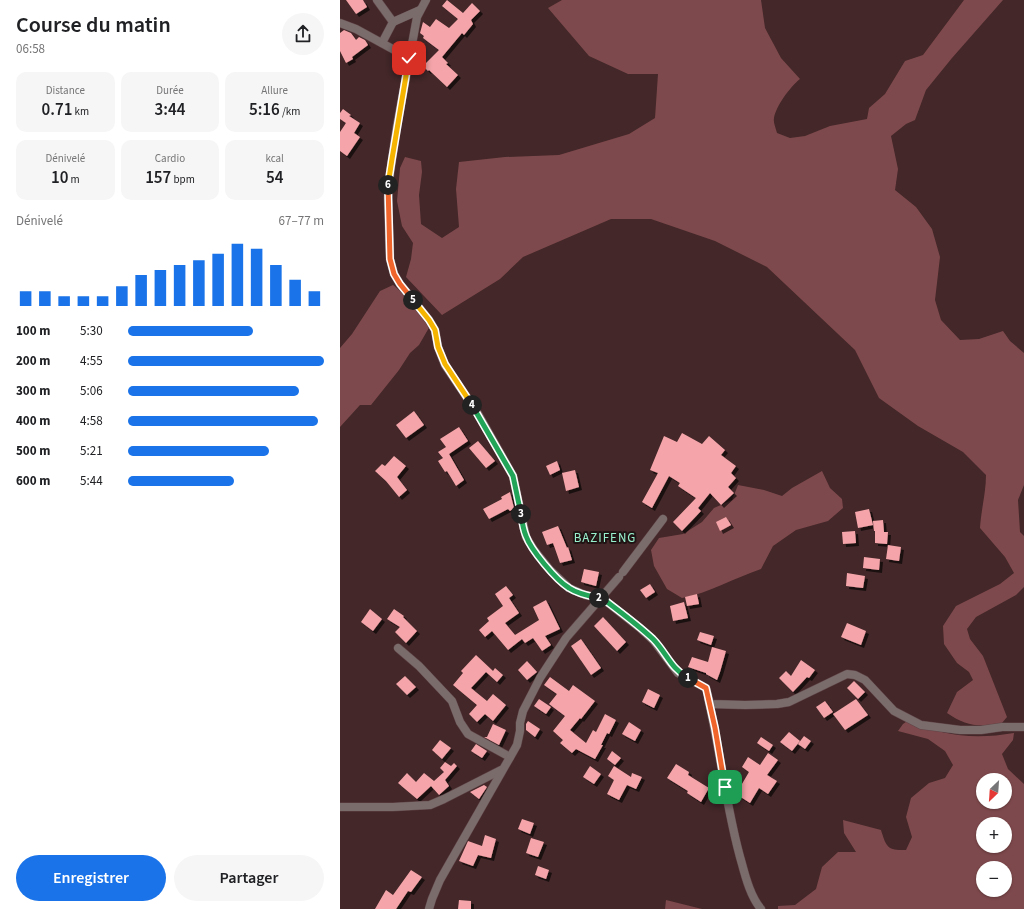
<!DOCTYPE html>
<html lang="fr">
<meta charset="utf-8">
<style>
:root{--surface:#fff;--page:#f6f6f6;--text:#202124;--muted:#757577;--accent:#1a73e8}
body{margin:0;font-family:"Source Sans 3",sans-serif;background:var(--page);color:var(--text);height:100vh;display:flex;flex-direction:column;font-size:15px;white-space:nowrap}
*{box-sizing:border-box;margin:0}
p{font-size:13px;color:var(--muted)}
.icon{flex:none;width:22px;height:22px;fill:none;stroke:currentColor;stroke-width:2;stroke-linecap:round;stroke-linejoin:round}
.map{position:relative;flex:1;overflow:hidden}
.details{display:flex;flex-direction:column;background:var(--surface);width:340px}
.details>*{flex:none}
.needle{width:26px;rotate:205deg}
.controls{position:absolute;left:636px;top:773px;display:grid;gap:8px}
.controls a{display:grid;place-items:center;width:36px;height:36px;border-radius:50%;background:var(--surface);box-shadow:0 1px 3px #0004;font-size:20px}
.pin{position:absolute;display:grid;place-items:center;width:34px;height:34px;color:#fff;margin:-17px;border-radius:8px;box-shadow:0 2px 6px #0006}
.km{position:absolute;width:20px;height:20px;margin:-10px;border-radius:50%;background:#222;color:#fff;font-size:11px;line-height:20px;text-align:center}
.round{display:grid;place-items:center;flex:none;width:42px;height:42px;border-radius:21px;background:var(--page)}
.head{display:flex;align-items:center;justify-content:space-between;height:68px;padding:0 16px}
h1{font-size:22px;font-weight:600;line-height:30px}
.metrics{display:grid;grid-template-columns:repeat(3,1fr);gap:6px;height:68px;padding:4px 16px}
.metrics div{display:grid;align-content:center;border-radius:10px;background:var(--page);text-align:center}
.metrics b{font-size:17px;font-weight:600}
.metrics small{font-size:11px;font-weight:400}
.metrics p{font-size:11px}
.chart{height:112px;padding:8px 16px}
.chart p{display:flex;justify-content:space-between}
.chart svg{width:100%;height:72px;margin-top:4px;stroke:var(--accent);stroke-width:6}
.primary-button{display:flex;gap:8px;margin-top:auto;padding:8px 16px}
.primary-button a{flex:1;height:46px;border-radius:24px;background:var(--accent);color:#fff;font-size:16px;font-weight:600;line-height:46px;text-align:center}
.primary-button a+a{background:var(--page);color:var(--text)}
ul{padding:0 16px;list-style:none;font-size:13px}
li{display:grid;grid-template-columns:64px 48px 1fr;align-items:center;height:30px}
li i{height:10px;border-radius:5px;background:var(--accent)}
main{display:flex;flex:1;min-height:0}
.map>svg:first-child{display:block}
.green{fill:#7e494c;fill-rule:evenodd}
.building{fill:#f5a5a9;filter:url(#shadow)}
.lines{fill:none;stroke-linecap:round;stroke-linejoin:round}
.street-casing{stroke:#604547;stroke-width:9}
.street{stroke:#7b6c6c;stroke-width:8}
.split-1-casing{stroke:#fff;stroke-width:8}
.split-2-casing{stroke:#fff;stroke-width:8}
.split-3-casing{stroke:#fff;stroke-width:8}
.split-4-casing{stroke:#fff;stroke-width:8}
.split-5-casing{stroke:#fff;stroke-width:8}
.split-6-casing{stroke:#fff;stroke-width:8}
.split-7-casing{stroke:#fff;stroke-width:8}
.split-1{stroke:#f0652b;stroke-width:5}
.split-2{stroke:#22a559;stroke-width:5}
.split-3{stroke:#22a559;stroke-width:5}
.split-4{stroke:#22a559;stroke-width:5}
.split-5{stroke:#f5b400;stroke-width:5}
.split-6{stroke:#f0652b;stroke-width:5}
.split-7{stroke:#f5b400;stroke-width:5}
.labels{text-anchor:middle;stroke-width:4;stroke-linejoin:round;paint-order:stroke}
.quarter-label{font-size:13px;letter-spacing:1px;fill:#99f2ce;stroke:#211415}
</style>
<main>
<section class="details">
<div class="head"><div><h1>Course du matin</h1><p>06:58</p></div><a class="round"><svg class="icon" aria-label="share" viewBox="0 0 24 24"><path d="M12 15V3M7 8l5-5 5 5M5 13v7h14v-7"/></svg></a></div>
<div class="metrics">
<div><p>Distance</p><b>0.71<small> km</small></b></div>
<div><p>Durée</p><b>3:44</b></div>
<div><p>Allure</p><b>5:16<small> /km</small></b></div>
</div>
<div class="metrics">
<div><p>Dénivelé</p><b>10<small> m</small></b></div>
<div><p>Cardio</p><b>157<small> bpm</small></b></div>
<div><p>kcal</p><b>54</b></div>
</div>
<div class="chart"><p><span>Dénivelé</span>67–77 m</p>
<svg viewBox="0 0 160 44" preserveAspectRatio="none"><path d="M5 44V35M15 44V35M25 44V38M35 44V38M45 44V38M55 44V32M65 44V25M75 44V22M85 44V19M95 44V16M105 44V12M115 44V6M125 44V9M135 44V19M145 44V28M155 44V35"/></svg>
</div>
<ul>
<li><b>100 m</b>5:30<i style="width:64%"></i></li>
<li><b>200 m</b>4:55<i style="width:100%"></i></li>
<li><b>300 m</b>5:06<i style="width:87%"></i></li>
<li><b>400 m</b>4:58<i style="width:97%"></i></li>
<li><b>500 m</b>5:21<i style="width:72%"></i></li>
<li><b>600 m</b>5:44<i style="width:54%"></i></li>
</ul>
<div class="primary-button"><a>Enregistrer</a><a>Partager</a></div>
</section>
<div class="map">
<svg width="684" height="909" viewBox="0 0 684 909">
<defs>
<filter id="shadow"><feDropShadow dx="3" dy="3" stdDeviation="0" flood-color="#0009"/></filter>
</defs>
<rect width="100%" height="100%" fill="#432729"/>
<g class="green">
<path d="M 222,0 L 421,0 L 425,28 L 441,58 L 460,79 C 450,87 436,106 434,118 C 433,122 436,129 437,133 L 450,138 L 465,136 L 490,126 L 527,119 L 529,108 L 545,94 L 565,61 L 583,55 L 624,0 L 663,0 L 612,58 L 586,90 L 575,120 L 566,124 L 551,136 L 558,169 L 555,190 L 576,207 L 592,229 L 600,257 L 595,300 L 601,320 L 620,340 L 639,339 L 663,331 L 670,341 L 684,353 L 684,485 L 678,500 L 680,532 L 684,536 L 684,587 L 676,595 L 636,617 L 627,629 L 630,639 L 643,656 L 667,717 L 662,723 C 639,728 626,726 607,713 L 617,692 L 633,680 L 629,672 L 617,663 L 604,644 L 603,626 L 616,606 L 660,584 L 674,573 L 665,557 L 640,528 C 641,510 646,493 646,475 L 623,452 L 578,426 L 539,398 L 515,350 L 427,267 L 375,241 L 311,219 L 271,219 L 183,257 L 160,279 L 102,315 L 66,277 L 71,259 L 73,243 L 62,226 L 57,201 L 60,168 L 65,157 L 81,161 L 82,172 L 79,195 L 81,224 L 102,238 L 119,227 L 116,189 L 119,162 L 165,157 L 219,155 L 289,134 L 315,118 L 318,74 L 288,74 L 249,56 L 208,8 Z"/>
<path d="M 53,285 L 64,294 L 90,326 L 79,345 L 70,353 L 59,370 L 31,405 L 20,405 L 0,427 L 0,348 L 12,334 L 40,291 Z"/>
<path d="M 482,471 L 490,488 L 502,499 L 503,508 L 488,521 L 456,530 L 433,546 L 421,569 C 394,578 369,593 342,598 L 327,589 L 314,566 L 311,550 L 319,538 L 343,534 L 362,522 L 374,508 L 392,500 L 398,485 L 424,490 L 442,496 L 452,488 Z"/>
<path d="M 570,719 C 602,738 639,739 674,733 L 673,740 L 662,754 L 668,769 L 684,784 L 684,909 L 438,909 L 438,906 L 455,905 L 476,889 L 482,867 L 498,852 L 516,852 L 504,833 L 503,820 L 541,830 C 546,846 547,851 566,850 L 572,837 L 566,817 L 571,798 L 589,783 L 605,778 L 613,765 L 605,751 L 588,739 L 558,731 L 563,724 ZM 643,780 L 665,780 L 665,802 L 643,802 ZM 643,824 L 665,824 L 665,846 L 643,846 ZM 643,868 L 665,868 L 665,890 L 643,890 Z"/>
<path d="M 326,900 L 362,909 L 325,909 Z"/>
</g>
<g class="building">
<path d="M 6,0 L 23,0 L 27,7 L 16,14 Z"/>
<path d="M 107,0 L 123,13 L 132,3 L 140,11 L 131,20 L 133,24 L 124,35 L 122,33 L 102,57 L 108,63 L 106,64 L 118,75 L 107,87 L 89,70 L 88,71 L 83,66 L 99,50 L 83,38 L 84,36 L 80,33 L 83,22 L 90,27 L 96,19 L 109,28 L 118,19 L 102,6 Z"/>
<path d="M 4,30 L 11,33 L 16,40 L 19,37 L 25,40 L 28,45 L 12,57 L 13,59 L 6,63 L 0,51 L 0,33 Z"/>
<path d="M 3,109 L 11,115 L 9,116 L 20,123 L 14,133 L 20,137 L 7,156 L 0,151 L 0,132 L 6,123 L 0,119 L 0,113 Z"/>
<path d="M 74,411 L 84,425 L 66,438 L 56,425 Z"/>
<path d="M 119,427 L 128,441 L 109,454 L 124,480 L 116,486 L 107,471 L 105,472 L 98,461 L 103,458 L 98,452 L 106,447 L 100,439 Z"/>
<path d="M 342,433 L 362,444 L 369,436 L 385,450 L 381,455 L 396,466 L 391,473 L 396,478 L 388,487 L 394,493 L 381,505 L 370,493 L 358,508 L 361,511 L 342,531 L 333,522 L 356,498 L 338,486 L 340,483 L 329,476 L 312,508 L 302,502 L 318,473 L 310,470 L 324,436 L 337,442 Z"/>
<path d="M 138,441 L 155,461 L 146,468 L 129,448 Z"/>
<path d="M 54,456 L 66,466 L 57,477 L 67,490 L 59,497 L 46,481 L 35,471 L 42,464 L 45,466 Z"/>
<path d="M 217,461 L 220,470 L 210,475 L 206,466 Z"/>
<path d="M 235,470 L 239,487 L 226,491 L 222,473 Z"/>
<path d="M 170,492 L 174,508 L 170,511 L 168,509 L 149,519 L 143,509 L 162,499 L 161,497 Z"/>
<path d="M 529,509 L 533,525 L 518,528 L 515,512 Z"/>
<path d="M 386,517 L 391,525 L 380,531 L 376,522 Z"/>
<path d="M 543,520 L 544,532 L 548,532 L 547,544 L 535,543 L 535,531 L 534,531 L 533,521 Z"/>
<path d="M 218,526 L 227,548 L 228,547 L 232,560 L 220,563 L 213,543 L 207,545 L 202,532 Z"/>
<path d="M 515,531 L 516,543 L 503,544 L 502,532 Z"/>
<path d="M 548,545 L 561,547 L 559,561 L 546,559 Z"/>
<path d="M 524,557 L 540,559 L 539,570 L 523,568 Z"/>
<path d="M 244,569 L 259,572 L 256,586 L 241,582 Z"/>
<path d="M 507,573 L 525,576 L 523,588 L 506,586 Z"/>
<path d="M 310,584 L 315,592 L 306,598 L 300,590 Z"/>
<path d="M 166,586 L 173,595 L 169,598 L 179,613 L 165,623 L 175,635 L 199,620 L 193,607 L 206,600 L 220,629 L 205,636 L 211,645 L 202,651 L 193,638 L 185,643 L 182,639 L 168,650 L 152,631 L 145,637 L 139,630 L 149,621 L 147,618 L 163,606 L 155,594 Z"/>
<path d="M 357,594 L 359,604 L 347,606 L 345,597 Z"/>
<path d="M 344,602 L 348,618 L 333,621 L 330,606 Z"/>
<path d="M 30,609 L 42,619 L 33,631 L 21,622 Z"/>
<path d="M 54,609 L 64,616 L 63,617 L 77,631 L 66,643 L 55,632 L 60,627 L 47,619 Z"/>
<path d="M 263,617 L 286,642 L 277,651 L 254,626 Z"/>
<path d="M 507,623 L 526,631 L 521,645 L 501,637 Z"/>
<path d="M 360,632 L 374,636 L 371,645 L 357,640 Z"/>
<path d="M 241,639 L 261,668 L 251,675 L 231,646 Z"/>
<path d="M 372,647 L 386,651 L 380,672 L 377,680 L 366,674 L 366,673 L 348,667 L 352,657 L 368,662 Z"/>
<path d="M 136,655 L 153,671 L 155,668 L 163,675 L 157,682 L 146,672 L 131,688 L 147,701 L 153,694 L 166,705 L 153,721 L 145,714 L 137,722 L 129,714 L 137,705 L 113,685 L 123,673 L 121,671 Z"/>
<path d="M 461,660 L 475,670 L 469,678 L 467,677 L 453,692 L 439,678 L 446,671 L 451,676 Z"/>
<path d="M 187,661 L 197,672 L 187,680 L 178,670 Z"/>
<path d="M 65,676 L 76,687 L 67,695 L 56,684 Z"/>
<path d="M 210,677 L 229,691 L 233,685 L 255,701 L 241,719 L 240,718 L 230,730 L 246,743 L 253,730 L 256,732 L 265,714 L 276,720 L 269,734 L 267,733 L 261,745 L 263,745 L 255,759 L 236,749 L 232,753 L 220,743 L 223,740 L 213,731 L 225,716 L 209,704 L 217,694 L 204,685 Z"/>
<path d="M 514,681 L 525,692 L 518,699 L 507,688 Z"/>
<path d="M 308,689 L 320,695 L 314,708 L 302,702 Z"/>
<path d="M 199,699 L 211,707 L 206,714 L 194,706 Z"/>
<path d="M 516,699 L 528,715 L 505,730 L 493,714 Z"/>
<path d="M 485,701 L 493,712 L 484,718 L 476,707 Z"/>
<path d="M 188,721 L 200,729 L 195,737 L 186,730 L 186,724 Z"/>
<path d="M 289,722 L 301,730 L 295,741 L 282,734 Z"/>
<path d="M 153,724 L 166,730 L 159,745 L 144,737 L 147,737 Z"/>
<path d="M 449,732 L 460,741 L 452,751 L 440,742 Z"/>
<path d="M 464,736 L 471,741 L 465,749 L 458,744 Z"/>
<path d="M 421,737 L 433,745 L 429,751 L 417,743 Z"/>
<path d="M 100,740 L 111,748 L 102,759 L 92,750 Z"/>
<path d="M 136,744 L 147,751 L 142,758 L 131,751 Z"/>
<path d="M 272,751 L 281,758 L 275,765 L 267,759 Z"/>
<path d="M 428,753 L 438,760 L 427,775 L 437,781 L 428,794 L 419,788 L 410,803 L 396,794 L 409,772 L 402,767 L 408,757 L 420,765 Z"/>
<path d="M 105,762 L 111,766 L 114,763 L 117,766 L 105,780 L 109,786 L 99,795 L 91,786 L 77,799 L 58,783 L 67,773 L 76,782 L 84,773 L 94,781 L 104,772 L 100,768 Z"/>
<path d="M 336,764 L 349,772 L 348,775 L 369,788 L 361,802 L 347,793 L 348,791 L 327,778 Z"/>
<path d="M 250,766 L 261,774 L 254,784 L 243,777 Z"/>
<path d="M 274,766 L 291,777 L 292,773 L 302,777 L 296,789 L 287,785 L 279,800 L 267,794 L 274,780 L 268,776 Z"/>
<path d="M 144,785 L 147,787 L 139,799 L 130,792 Z"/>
<path d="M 182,819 L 194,823 L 190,834 L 178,829 Z"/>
<path d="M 145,835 L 156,839 L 151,858 L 138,855 L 133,866 L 119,861 L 128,841 L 142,846 Z"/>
<path d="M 191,838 L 204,842 L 198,857 L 186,853 Z"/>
<path d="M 198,866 L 209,870 L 206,879 L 195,875 Z"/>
<path d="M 71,870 L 82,877 L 71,892 L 68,891 L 56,909 L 35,909 L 46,890 L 53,895 Z"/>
<path d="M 119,900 L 131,901 L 131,909 L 118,909 Z"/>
</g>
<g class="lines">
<g class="street-casing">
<g id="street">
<path d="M 37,0 L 53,22 L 42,43"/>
<path d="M 86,0 L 77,17 L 57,126 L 49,180 L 48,198 L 50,259 L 54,274 L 60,284 L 89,320 L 95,330 L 98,347 L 105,365 L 138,414 L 173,476 L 186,537 L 194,550 L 210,570 L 229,588 L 245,595 L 262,598 L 300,628 L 314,641 L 338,673 L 366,688 L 370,704 L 405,705 L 437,704 L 449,702 L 507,674 L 515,675 L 525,680 L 554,711 L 581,725 L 620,730 L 641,730 L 662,727 L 684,727"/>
<path d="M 53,22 L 80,10"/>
<path d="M 0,23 L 16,29 L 69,58"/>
<path d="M 283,572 L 323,519"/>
<path d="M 58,648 L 79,666 L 112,701 L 120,722 L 128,734 L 170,757"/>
<path d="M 368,698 C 381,753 386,810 402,864 C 406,879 411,897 421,909"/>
<path d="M 0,807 L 53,807 L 90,805 L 104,799 L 161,770"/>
<path d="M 89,909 L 92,899 L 100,880 L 177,745 L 180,731 L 180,723 L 183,711 L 200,678 L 226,638 L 279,577"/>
</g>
</g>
<use href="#street" class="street"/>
</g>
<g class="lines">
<g class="split-1-casing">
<path id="split-1" d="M 348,678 L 366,688 L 375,728 L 385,787"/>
</g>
<g class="split-2-casing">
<path id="split-2" d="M 259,598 L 262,598 C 279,611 297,624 313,639 C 326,652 331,669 348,678"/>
</g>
<g class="split-3-casing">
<path id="split-3" d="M 181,514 C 182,521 183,529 186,536 C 191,550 216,580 229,588 C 238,594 249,596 259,598"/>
</g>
<g class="split-4-casing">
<path id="split-4" d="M 132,405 L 173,476 L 181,514"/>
</g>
<g class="split-5-casing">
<path id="split-5" d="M 73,300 L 89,320 L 95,330 L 98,347 L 105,364 L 132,405"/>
</g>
<g class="split-6-casing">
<path id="split-6" d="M 48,185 L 50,259 L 54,274 L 60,284 L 73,300"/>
</g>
<g class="split-7-casing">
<path id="split-7" d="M 48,185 L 52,159 L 69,58"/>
</g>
<use href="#split-1" class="split-1"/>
<use href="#split-2" class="split-2"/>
<use href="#split-3" class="split-3"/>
<use href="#split-4" class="split-4"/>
<use href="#split-5" class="split-5"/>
<use href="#split-6" class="split-6"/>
<use href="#split-7" class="split-7"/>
</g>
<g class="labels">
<g class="quarter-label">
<text x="265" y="542">BAZIFENG</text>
</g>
</g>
</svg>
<div class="controls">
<a><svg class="needle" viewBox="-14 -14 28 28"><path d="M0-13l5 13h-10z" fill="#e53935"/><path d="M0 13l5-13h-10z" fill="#757577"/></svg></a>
<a>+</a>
<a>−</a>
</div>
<div class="pin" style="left:385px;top:787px;background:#1e9e55"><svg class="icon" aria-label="arrive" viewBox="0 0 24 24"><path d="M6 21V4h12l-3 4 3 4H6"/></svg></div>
<div class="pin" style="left:69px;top:58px;background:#d93025"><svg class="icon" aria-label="check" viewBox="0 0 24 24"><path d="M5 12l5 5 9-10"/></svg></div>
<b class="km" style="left:348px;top:678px">1</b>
<b class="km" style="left:259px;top:598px">2</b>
<b class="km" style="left:181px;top:514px">3</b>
<b class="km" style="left:132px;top:405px">4</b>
<b class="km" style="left:73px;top:300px">5</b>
<b class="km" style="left:48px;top:185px">6</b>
</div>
</main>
